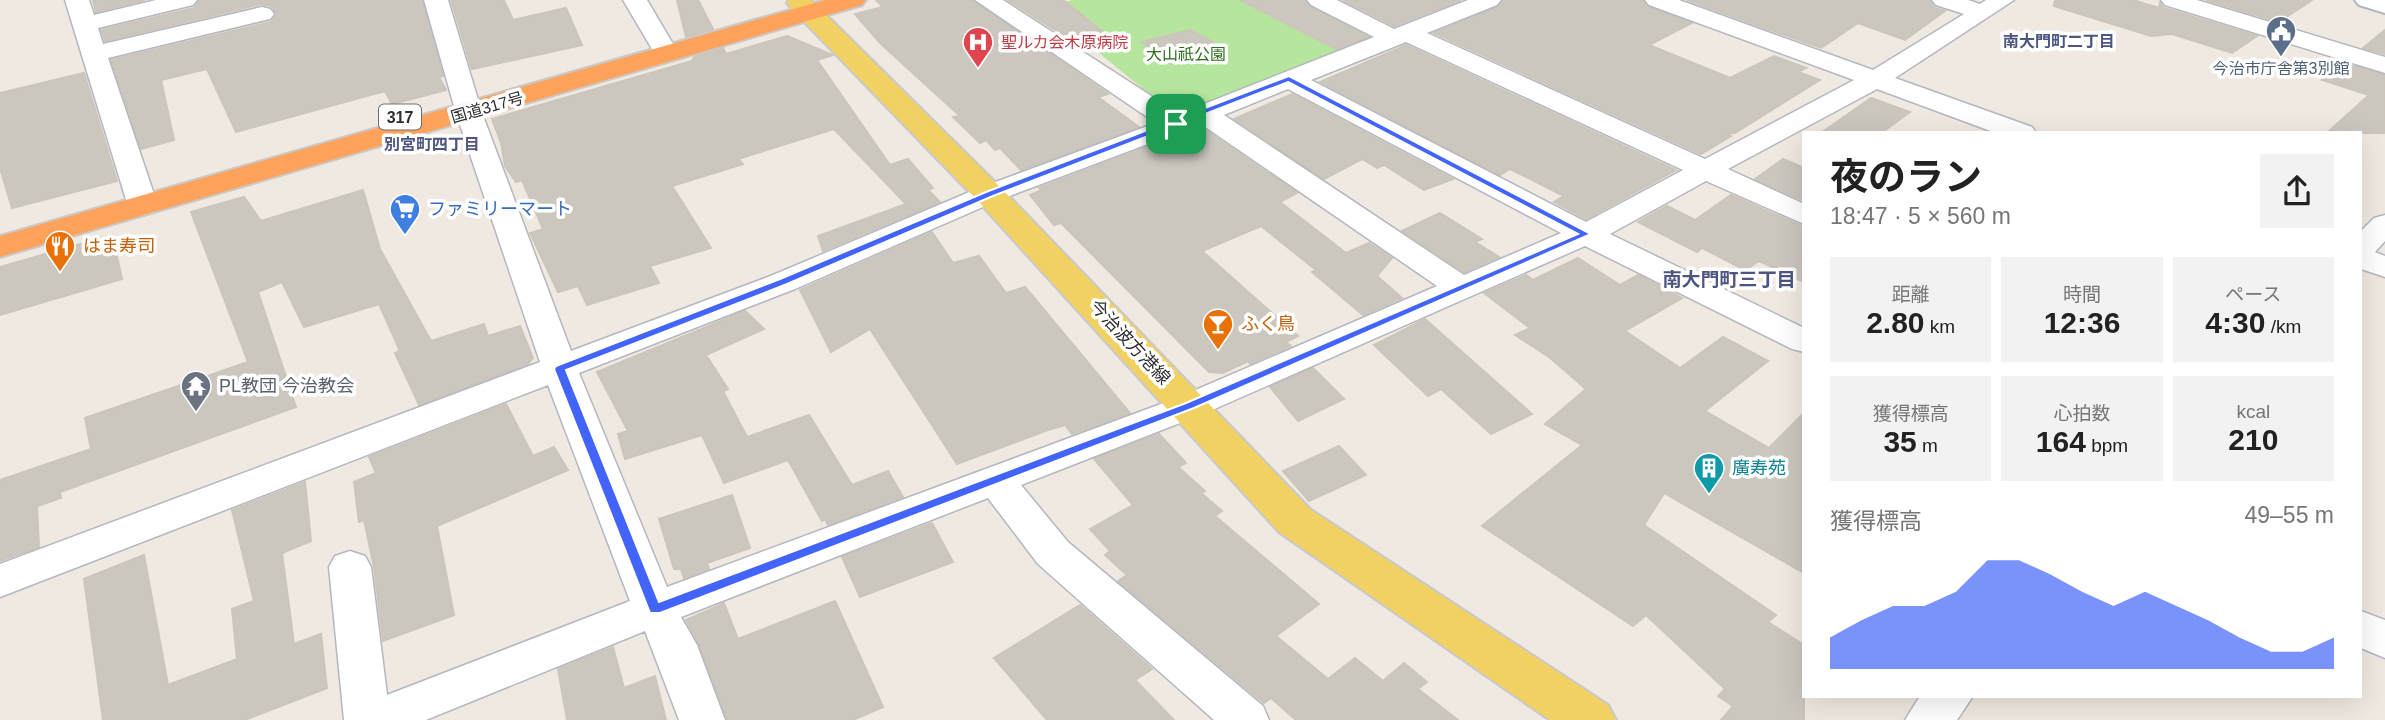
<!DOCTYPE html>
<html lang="ja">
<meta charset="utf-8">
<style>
:root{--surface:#fff;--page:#f2f2f2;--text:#222;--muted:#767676;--accent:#4264fb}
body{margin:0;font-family:Helvetica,"Noto Sans JP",sans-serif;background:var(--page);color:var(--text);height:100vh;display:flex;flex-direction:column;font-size:26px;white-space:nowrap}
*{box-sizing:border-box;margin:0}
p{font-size:23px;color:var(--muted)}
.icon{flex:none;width:38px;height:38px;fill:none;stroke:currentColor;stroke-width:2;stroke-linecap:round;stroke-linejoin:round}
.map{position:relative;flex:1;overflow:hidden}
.panel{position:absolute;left:1802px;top:131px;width:560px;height:567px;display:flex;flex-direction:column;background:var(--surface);border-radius:0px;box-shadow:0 7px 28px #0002}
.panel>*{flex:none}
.pin{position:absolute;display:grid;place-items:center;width:60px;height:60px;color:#fff;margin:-30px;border-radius:14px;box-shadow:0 4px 10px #0006}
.round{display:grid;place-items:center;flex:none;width:74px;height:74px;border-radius:0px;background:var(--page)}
.head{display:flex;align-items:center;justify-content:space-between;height:119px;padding:0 28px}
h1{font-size:38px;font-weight:700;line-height:52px}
.stats{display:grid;grid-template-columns:repeat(3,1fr);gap:10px;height:119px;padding:7px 28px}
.stats div{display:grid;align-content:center;border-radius:0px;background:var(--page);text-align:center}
.stats b{font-size:30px;font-weight:700}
.stats small{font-size:19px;font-weight:400}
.stats p{font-size:19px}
.chart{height:196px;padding:14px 28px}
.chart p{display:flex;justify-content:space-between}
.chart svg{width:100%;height:126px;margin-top:7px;fill:var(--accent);opacity:.7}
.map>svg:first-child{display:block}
.green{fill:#b6e59e}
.building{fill:#cbc7bf;stroke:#cbc5ba;stroke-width:2}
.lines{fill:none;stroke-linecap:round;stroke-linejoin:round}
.street-casing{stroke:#b4b7c1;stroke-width:3}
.secondary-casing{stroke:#b4b7c1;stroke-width:4}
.primary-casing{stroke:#c9c9c9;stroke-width:4}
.highway-casing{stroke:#c9c9c9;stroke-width:4}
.street{fill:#fff;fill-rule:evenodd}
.secondary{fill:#fff;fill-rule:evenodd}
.primary{fill:#f2d163;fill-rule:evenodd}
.highway{fill:#ffa35c;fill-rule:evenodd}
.route{fill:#4264fb;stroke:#fff;stroke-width:2;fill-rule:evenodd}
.labels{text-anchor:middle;stroke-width:7;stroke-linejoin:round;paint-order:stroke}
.far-neighbourhood-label{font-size:16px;font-weight:bold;fill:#4d5680;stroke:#fff}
.far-health-label{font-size:16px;fill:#be3a42;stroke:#fff;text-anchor:start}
.far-park-label{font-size:16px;fill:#2c6e1b;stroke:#fff}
.far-service-label{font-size:16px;fill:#4e5e75;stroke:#fff}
.far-street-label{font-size:16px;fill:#2e2e2e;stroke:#fff}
.shield{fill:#fff;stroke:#6d6d6d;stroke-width:2}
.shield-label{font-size:16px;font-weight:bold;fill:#2e2e2e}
.shop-label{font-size:18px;fill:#366cbe;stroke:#fff;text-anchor:start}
.food-label{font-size:18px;fill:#c56008;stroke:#fff;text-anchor:start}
.street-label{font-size:18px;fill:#2e2e2e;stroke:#fff}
.worship-label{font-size:18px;fill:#5b616d;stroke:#fff;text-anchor:start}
.culture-label{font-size:18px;fill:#0d838f;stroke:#fff;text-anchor:start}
.neighbourhood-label{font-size:19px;font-weight:bold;fill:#4d5680;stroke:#fff}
</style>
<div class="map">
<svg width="2385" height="720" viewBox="0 0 2385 720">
<rect width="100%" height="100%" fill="#efe9e1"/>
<path class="green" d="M 1073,0 L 1308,0 L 1385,39 L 1176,116 L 1043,7 Z"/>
<g class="building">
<path d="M 93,0 L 145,0 L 96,12 Z"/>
<path d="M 200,0 L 422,0 L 443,76 L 439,77 L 446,90 L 392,104 L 385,91 L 236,132 L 207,69 L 161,80 L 174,140 L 141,149 L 111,60 L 271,22 L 277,14 L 271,6 L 261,4 L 105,41 L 101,30 L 194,8 Z"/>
<path d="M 451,0 L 504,0 L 513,20 L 566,8 L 582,45 L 472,69 Z"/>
<path d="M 677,0 L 698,0 L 713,29 L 686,37 Z"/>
<path d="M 876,0 L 972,0 L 1108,94 L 1098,97 L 1139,127 L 1021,170 L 1000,148 L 995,150 L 986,140 L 980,143 L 953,117 L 960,116 L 880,43 L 855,14 L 883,7 Z"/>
<path d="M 1008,0 L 1063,0 L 1113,40 L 1083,48 Z"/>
<path d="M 1240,0 L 1304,0 L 1310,7 L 1368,37 L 1336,49 Z"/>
<path d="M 1343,0 L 1461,0 L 1394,26 Z"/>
<path d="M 1504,0 L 1642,0 L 1648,7 L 1692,23 L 1649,45 L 1730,78 L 1774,56 L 1806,68 L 1798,72 L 1820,80 L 1735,133 L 1725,133 L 1731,136 L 1701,154 L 1434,33 L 1498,7 Z"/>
<path d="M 1687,0 L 1929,0 L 1935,8 L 1945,11 L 1905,40 L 1858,23 L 1821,48 Z"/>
<path d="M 2055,0 L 2133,0 L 2159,8 L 2160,3 L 2164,8 L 2257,36 L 2232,53 L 2172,34 L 2151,36 L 2054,6 Z"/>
<path d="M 2206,0 L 2312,0 L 2279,22 Z"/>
<path d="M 1190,30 L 1224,48 L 1171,64 L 1142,42 Z"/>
<path d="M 2385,30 L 2385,54 L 2363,48 Z"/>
<path d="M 787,36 L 833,55 L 817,60 L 890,165 L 908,159 L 933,188 L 928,190 L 940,202 L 823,251 L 818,236 L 906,204 L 834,129 L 738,159 L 743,164 L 672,186 L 711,248 L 650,266 L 659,283 L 587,305 L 578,286 L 558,292 L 530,233 L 543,229 L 522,180 L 516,182 L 505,166 L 501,143 L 492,119 L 692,61 L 694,57 L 723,48 L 726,54 Z"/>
<path d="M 1406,45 L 1676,170 L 1586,219 L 1554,202 L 1564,196 L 1510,169 L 1500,175 L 1320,82 Z"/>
<path d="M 2344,63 L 2385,75 L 2385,133 L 2327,133 L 2369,95 L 2322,80 Z"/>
<path d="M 84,73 L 117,181 L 12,208 L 0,168 L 0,93 Z"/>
<path d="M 1292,94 L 1453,179 L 1424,190 L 1384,165 L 1377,168 L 1362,159 L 1324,179 L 1234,119 Z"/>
<path d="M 1871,98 L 1910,112 L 1881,133 L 1821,133 Z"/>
<path d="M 1205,130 L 1297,193 L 1280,202 L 1346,253 L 1369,243 L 1392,258 L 1377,276 L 1402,298 L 1363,315 L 1312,272 L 1316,270 L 1261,226 L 1202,251 L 1298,336 L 1286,342 L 1291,346 L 1250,364 L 1248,361 L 1223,373 L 1209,372 L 1061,223 L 1054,225 L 1030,195 L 1042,190 L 1039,188 L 1160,142 L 1163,144 Z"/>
<path d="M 1783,159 L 1804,168 L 1804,201 L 1755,179 Z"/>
<path d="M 363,190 L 380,249 L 431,341 L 484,324 L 488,336 L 520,326 L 533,358 L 528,364 L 419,405 L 395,353 L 400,351 L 379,304 L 304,327 L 282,282 L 258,292 L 296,407 L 60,492 L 61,498 L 37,506 L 39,547 L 0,561 L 0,480 L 91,449 L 85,418 L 248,362 L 191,212 L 244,197 L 261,221 Z"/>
<path d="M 1731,195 L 1804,227 L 1804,282 L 1759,261 L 1745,270 L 1702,248 L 1697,252 L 1638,222 L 1667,206 L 1695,220 Z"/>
<path d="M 1440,213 L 1482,239 L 1475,242 L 1499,257 L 1464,272 L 1402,231 Z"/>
<path d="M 932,232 L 953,263 L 979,256 L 1006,293 L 1025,287 L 1130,413 L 1072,434 L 1065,425 L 1048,430 L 957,464 L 870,329 L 831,352 L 800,290 Z"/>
<path d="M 112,235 L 122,279 L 0,315 L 0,267 Z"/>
<path d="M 1578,258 L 1620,285 L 1638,275 L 1682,298 L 1625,331 L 1680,368 L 1723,337 L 1768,361 L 1705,411 L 1769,448 L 1804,413 L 1804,573 L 1664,493 L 1644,525 L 1776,615 L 1768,622 L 1804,645 L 1804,720 L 1721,720 L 1733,706 L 1718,696 L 1725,689 L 1646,615 L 1633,626 L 1482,526 L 1582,445 L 1545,424 L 1586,389 L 1549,357 L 1515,335 L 1530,328 L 1484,293 L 1526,275 L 1533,280 Z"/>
<path d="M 745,311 L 764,329 L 706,355 L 728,389 L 723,391 L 747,437 L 809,415 L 852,485 L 888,471 L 903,497 L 828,525 L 825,519 L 822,521 L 788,460 L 724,483 L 702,435 L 625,459 L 618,434 L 628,431 L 597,372 Z"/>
<path d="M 1425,319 L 1532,414 L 1491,434 L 1441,389 L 1428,396 L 1374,345 Z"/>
<path d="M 1313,368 L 1344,399 L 1298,421 L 1270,387 Z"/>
<path d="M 506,404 L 533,456 L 554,447 L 568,470 L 437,526 L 454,615 L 383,641 L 374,567 L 364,520 L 359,522 L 354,482 L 376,473 L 369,457 Z"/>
<path d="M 1159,434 L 1186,463 L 1178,467 L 1205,491 L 1201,493 L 1222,511 L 1215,516 L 1319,604 L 1276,636 L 1328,679 L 1355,658 L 1383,681 L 1404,663 L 1427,682 L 1418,689 L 1458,720 L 1296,720 L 1271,698 L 1264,703 L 1118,581 L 1127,575 L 1105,555 L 1110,551 L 1090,529 L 1133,505 L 1094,459 Z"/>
<path d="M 1339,446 L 1366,475 L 1309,501 L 1283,471 Z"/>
<path d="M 305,482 L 311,541 L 282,553 L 294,644 L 321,634 L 327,688 L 245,720 L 103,720 L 84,579 L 144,555 L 168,685 L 237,659 L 232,609 L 254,601 L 232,510 Z"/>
<path d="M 732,495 L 750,548 L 707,563 L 709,569 L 684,578 L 681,569 L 674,569 L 659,519 Z"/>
<path d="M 932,523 L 953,562 L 860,597 L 842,557 Z"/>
<path d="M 835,601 L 883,707 L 853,720 L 727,720 L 699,644 L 686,620 L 724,603 L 738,639 Z"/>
<path d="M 1080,605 L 1152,669 L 1135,680 L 1174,720 L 1047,720 L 994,658 Z"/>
<path d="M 613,647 L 624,688 L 655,676 L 666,720 L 567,720 L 558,669 Z"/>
</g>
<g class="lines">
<g class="street-casing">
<g id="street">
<path d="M 65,0 L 89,0 L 94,15 L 156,0 L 197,0 L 193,5 L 98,28 L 103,44 L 262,7 L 270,9 L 274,14 L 270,19 L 108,58 L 158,206 L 154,212 L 143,215 L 132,212 L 128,206 Z"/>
<path d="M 424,0 L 448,0 L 482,113 L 571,351 L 773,275 L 979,188 L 1156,123 L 975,0 L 1003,0 L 1179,114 L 1374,37 L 1311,5 L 1307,0 L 1337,0 L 1394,29 L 1468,0 L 1501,0 L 1497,5 L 1427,33 L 1705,159 L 1854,80 L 1649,5 L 1645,0 L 1679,0 L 1873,70 L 1964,14 L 1936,5 L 1932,0 L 1968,0 L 1980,4 L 1986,0 L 2014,0 L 1895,78 L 2032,127 L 2036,133 L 1996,133 L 1877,89 L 1728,169 L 1804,204 L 1804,224 L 1706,181 L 1610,234 L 1804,328 L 1804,352 L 1792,349 L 1585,246 L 1203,414 L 1021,485 L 1068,542 L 1263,706 L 1269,720 L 1214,720 L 1038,564 L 988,498 L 681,617 L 697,645 L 725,720 L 679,720 L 645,631 L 426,720 L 344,720 L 329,567 L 335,556 L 350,551 L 365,556 L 371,567 L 387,695 L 630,601 L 548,385 L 0,597 L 0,564 L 540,362 L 456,113 ZM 1406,42 L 1683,170 L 1586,222 L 1311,80 ZM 1288,89 L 1561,233 L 1464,275 L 1224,115 ZM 1201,124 L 1437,286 L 1177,398 L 667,587 L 579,373 L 795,289 L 999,200 Z"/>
<path d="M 623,0 L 647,0 L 673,44 L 670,49 L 652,49 Z"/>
<path d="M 2161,0 L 2197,0 L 2385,57 L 2385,73 L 2165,5 Z"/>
<path d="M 2385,215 L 2385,241 L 2375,252 L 2385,256 L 2385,277 L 2361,269 L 2361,231 L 2374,218 Z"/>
<path d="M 2361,611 L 2385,620 L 2385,658 L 2361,648 Z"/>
<path d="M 1920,696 L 1973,696 L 1957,720 L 1905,720 Z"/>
</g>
</g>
<g class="secondary-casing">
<path id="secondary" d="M 2355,0 L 2385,0 L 2385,13 L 2359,5 Z"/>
</g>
<g class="primary-casing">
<path id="primary" d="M 789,0 L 811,0 L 1000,187 L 1311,510 L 1608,705 L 1616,720 L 1550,720 L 1279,532 L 978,201 L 791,8 L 787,3 Z"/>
</g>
<g class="highway-casing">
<path id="highway" d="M 825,0 L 866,0 L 862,5 L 0,257 L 0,236 Z"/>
</g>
<use href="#street" class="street"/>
<use href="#secondary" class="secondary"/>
<use href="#primary" class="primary"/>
<use href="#highway" class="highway"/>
</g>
<path class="route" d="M 1289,76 L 1591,234 L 1194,408 L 660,613 L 650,613 L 554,369 L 556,366 L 780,279 L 986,192 ZM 1288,82 L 1578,234 L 1186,403 L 659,602 L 566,370 L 787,284 L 993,196 Z"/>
<defs>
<g id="civic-pin" transform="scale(1.575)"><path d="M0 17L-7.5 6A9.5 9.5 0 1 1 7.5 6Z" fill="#5c6f8a" stroke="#fff"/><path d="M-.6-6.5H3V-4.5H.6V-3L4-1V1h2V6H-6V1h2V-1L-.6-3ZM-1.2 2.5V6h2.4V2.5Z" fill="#fff"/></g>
<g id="hospital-pin" transform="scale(1.575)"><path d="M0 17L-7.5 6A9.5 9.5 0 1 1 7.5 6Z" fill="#e0444e" stroke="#fff"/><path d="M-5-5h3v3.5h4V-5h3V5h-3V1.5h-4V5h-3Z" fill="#fff"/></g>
<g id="supermarket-pin" transform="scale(1.575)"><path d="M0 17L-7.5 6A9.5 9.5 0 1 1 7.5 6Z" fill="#3f7fe0" stroke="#fff"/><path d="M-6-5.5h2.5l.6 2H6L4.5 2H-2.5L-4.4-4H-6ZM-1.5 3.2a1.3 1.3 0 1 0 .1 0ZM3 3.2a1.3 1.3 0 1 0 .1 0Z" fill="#fff"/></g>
<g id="restaurant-pin" transform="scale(1.575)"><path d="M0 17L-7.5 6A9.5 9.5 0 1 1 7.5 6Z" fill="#e8710a" stroke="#fff"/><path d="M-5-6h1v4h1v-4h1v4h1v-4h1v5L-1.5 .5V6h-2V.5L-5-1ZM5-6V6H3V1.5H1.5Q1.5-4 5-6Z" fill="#fff"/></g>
<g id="bar-pin" transform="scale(1.575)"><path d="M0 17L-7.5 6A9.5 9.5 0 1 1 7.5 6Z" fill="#e8710a" stroke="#fff"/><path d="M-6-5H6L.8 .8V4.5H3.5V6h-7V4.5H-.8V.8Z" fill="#fff"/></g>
<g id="temple-pin" transform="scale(1.575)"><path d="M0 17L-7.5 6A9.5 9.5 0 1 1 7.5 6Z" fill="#6b7280" stroke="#fff"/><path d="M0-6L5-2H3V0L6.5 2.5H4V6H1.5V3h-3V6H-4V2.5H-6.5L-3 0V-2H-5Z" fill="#fff"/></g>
<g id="building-pin" transform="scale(1.575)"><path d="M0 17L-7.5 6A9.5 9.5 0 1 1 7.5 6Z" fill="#0f9aa8" stroke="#fff"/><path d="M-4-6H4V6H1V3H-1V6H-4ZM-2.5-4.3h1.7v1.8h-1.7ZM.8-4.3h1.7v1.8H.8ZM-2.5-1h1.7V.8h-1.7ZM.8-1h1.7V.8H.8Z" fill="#fff"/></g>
</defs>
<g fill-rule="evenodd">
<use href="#civic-pin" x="2281" y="31"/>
<use href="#hospital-pin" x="978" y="42"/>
<use href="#supermarket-pin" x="405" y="209"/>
<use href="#restaurant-pin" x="60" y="246"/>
<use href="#bar-pin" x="1218" y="324"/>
<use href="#temple-pin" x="196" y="386"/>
<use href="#building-pin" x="1709" y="468"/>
</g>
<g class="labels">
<g class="far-neighbourhood-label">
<text x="2059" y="47">南大門町二丁目</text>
<text x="432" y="150">別宮町四丁目</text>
</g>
<g class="far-health-label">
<text x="1001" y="48">聖ルカ会木原病院</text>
</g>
<g class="far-park-label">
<text x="1186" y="60">大山祇公園</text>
</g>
<g class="far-service-label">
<text x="2281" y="74">今治市庁舎第3別館</text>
</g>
<g class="far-street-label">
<text transform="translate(487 107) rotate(-16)" y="6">国道317号</text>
</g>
<rect class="shield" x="379" y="104.5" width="42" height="25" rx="5"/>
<g class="shield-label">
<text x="400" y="123">317</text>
</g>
<g class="shop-label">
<text x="428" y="215">ファミリーマート</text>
</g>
<g class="food-label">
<text x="83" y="252">はま寿司</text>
<text x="1241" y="330">ふく鳥</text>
</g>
<g class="street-label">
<text transform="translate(1130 342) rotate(47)" y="6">今治波方港線</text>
</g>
<g class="worship-label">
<text x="219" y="392">PL教団 今治教会</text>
</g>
<g class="culture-label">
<text x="1732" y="474">廣寿苑</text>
</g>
<g class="neighbourhood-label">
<text x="1729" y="286">南大門町三丁目</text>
</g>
</g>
</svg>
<div class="pin" style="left:1176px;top:124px;background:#1e9e55"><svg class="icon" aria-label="arrive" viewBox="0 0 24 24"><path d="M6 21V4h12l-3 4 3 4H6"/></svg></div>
<section class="panel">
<div class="head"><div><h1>夜のラン</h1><p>18:47 · 5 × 560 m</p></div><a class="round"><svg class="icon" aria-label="share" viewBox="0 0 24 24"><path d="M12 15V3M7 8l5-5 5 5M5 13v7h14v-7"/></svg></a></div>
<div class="stats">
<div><p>距離</p><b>2.80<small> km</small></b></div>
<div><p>時間</p><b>12:36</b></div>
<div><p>ペース</p><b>4:30<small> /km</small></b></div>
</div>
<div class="stats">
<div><p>獲得標高</p><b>35<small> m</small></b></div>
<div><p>心拍数</p><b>164<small> bpm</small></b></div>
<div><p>kcal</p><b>210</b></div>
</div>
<div class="chart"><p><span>獲得標高</span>49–55 m</p>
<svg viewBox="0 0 160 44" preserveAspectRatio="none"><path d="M0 44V33L10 27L20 22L30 22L40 17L50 6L60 6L70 11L80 17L90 22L100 17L110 22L120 27L130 33L140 38L150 38L160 33V44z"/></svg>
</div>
</section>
</div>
